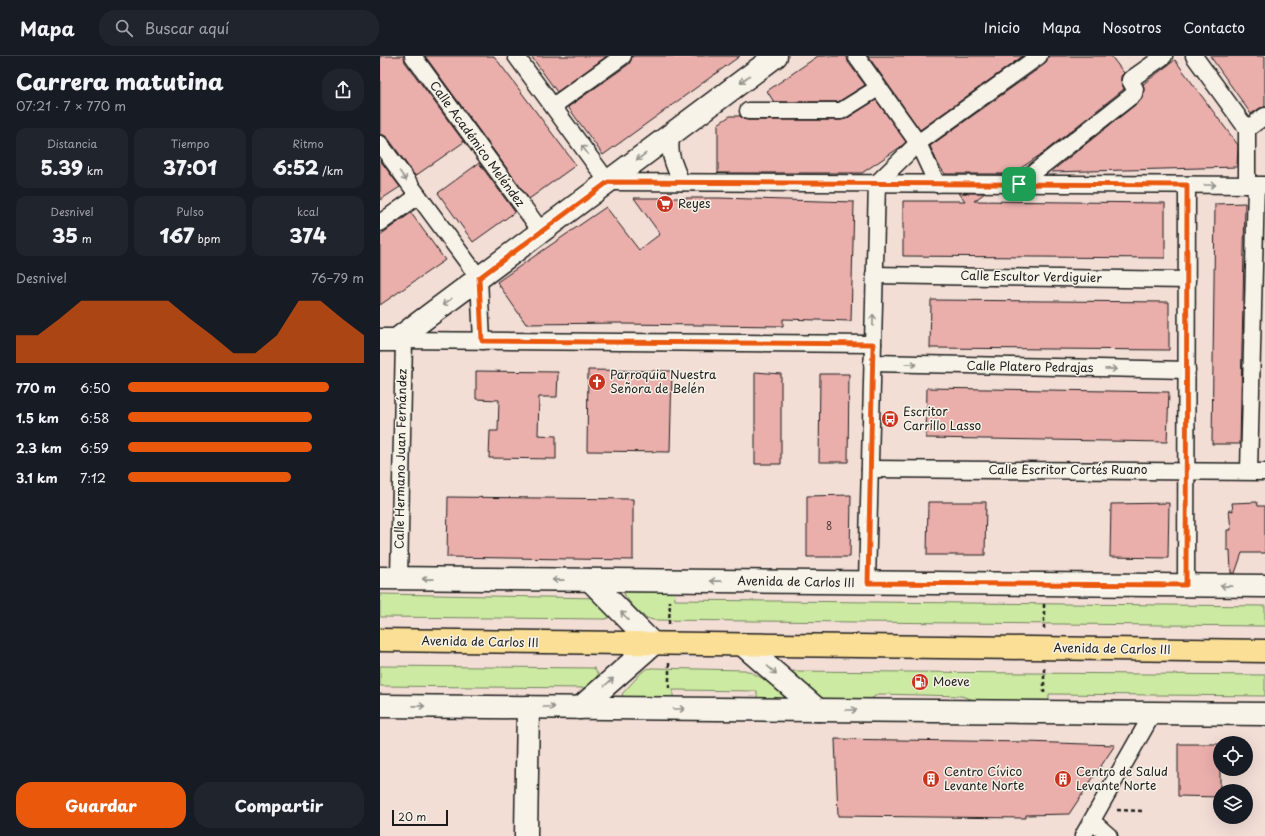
<!DOCTYPE html>
<html lang="es">
<meta charset="utf-8">
<style>
:root{--surface:#171b24;--page:#20242c;--text:#f1f3f6;--muted:#9ea1a6;--line:#363941;--accent:#ea580c}
body{margin:0;font-family:"Playpen Sans",sans-serif;background:var(--page);color:var(--text);height:100vh;display:flex;flex-direction:column;font-size:15px;white-space:nowrap}
*{box-sizing:border-box;margin:0}
p{font-size:13px;color:var(--muted)}
.icon{flex:none;width:22px;height:22px;fill:none;stroke:currentColor;stroke-width:2;stroke-linecap:round;stroke-linejoin:round}
.map{position:relative;flex:1;overflow:hidden}
.details{display:flex;flex-direction:column;background:var(--surface);width:380px}
.details>*{flex:none}
.tools{position:absolute;left:833px;top:680px;display:grid;gap:8px}
.tools a{display:grid;place-items:center;width:40px;height:40px;border-radius:50%;background:var(--surface);box-shadow:0 4px 16px #0002;font-size:20px}
.scale{position:absolute;left:12px;bottom:10px;width:56px;box-sizing:border-box;padding-left:4px;border:2px solid #1c1c1c;border-top:0;font-size:11px;line-height:14px;white-space:nowrap;color:#1c1c1c;-webkit-text-stroke:3px #f7f3e8;paint-order:stroke}
.pin{position:absolute;display:grid;place-items:center;width:34px;height:34px;color:#fff;margin:-17px;border-radius:8px;box-shadow:0 2px 6px #0006}
.round{display:grid;place-items:center;flex:none;width:42px;height:42px;border-radius:16px;background:var(--page)}
.overview{display:flex;align-items:center;justify-content:space-between;height:68px;padding:0 16px}
h1{font-size:22px;font-weight:800;line-height:30px}
.stats{display:grid;grid-template-columns:repeat(3,1fr);gap:6px;height:68px;padding:4px 16px}
.stats div{display:grid;align-content:center;border-radius:10px;background:var(--page);text-align:center}
.stats b{font-size:20px;font-weight:800}
.stats small{font-size:11px;font-weight:400}
.stats p{font-size:11px}
.chart{height:112px;padding:8px 16px}
.chart p{display:flex;justify-content:space-between}
.chart svg{width:100%;height:72px;margin-top:4px;fill:var(--accent);opacity:.7}
.primary-button{display:flex;gap:8px;margin-top:auto;padding:8px 16px}
.primary-button a{flex:1;height:46px;border-radius:16px;background:var(--accent);color:#fff;font-size:16px;font-weight:800;line-height:46px;text-align:center}
.primary-button a+a{background:var(--page);color:var(--text)}
ul{padding:0 16px;list-style:none;font-size:13px}
li{display:grid;grid-template-columns:64px 48px 1fr;align-items:center;height:30px}
li i{height:10px;border-radius:5px;background:var(--accent)}
header{display:flex;align-items:center;gap:24px;box-sizing:border-box;height:56px;padding:0 20px;background:var(--surface);border-bottom:1px solid var(--line)}
header strong{font-size:19px}
nav{display:flex;gap:22px;margin-inline-start:auto;font-size:14px}
.search{width:280px;height:36px;background:var(--page);display:flex;align-items:center;gap:10px;box-sizing:border-box;padding:0 14px;border-radius:16px;color:var(--muted);font-size:15px}
main{display:flex;flex:1;min-height:0}
.map>svg:first-child{display:block}
.green{fill:#cceaa2;stroke:#74835f}
.building{fill:#eaaeab;stroke:#1c1c1c}
.lines{fill:none;stroke-linecap:round;stroke-linejoin:round}
.street-casing{stroke:#1c1c1c;stroke-width:19}
.secondary-casing{stroke:#1c1c1c;stroke-width:25}
.primary-casing{stroke:#1c1c1c;stroke-width:25}
.path{stroke:#1c1c1c;stroke-width:2.5;stroke-dasharray:4 3;stroke-linecap:butt}
.street{stroke:#f7f3e8;stroke-width:16}
.secondary{stroke:#f7f3e8;stroke-width:22}
.primary{stroke:#fbdf96;stroke-width:22}
.oneway{stroke:#94928c}
.route-casing{stroke:#fff;stroke-width:8}
.route{stroke:#ea580c;stroke-width:5}
.labels{text-anchor:middle;stroke-width:3;stroke-linejoin:round;paint-order:stroke}
.number-label{font-size:10px;fill:#504040}
.street-label{font-size:12px;fill:#1c1c1c;stroke:#f7f3e8}
.poi-label{font-size:12px;fill:#1c1c1c;stroke:#f7f3e8;text-anchor:start}
</style>
<header>
<strong>Mapa</strong>
<div class="search"><svg class="icon" aria-label="search" viewBox="0 0 24 24"><circle cx="10" cy="10" r="6"/><path d="M15 15l6 6"/></svg>Buscar aquí</div>
<nav><a>Inicio</a><a>Mapa</a><a>Nosotros</a><a>Contacto</a></nav>
</header>
<main>
<section class="details">
<div class="overview"><div><h1>Carrera matutina</h1><p>07:21 · 7 × 770 m</p></div><a class="round"><svg class="icon" aria-label="share" viewBox="0 0 24 24"><path d="M12 15V3M7 8l5-5 5 5M5 13v7h14v-7"/></svg></a></div>
<div class="stats">
<div><p>Distancia</p><b>5.39<small> km</small></b></div>
<div><p>Tiempo</p><b>37:01</b></div>
<div><p>Ritmo</p><b>6:52<small> /km</small></b></div>
</div>
<div class="stats">
<div><p>Desnivel</p><b>35<small> m</small></b></div>
<div><p>Pulso</p><b>167<small> bpm</small></b></div>
<div><p>kcal</p><b>374</b></div>
</div>
<div class="chart"><p><span>Desnivel</span>76–79 m</p>
<svg viewBox="0 0 160 44" preserveAspectRatio="none"><path d="M0 44V27L10 27L20 17L30 6L40 6L50 6L60 6L70 6L80 17L90 27L100 38L110 38L120 27L130 6L140 6L150 17L160 27V44z"/></svg>
</div>
<ul>
<li><b>770 m</b>6:50<i style="width:85%"></i></li>
<li><b>1.5 km</b>6:58<i style="width:78%"></i></li>
<li><b>2.3 km</b>6:59<i style="width:78%"></i></li>
<li><b>3.1 km</b>7:12<i style="width:69%"></i></li>
</ul>
<div class="primary-button"><a>Guardar</a><a>Compartir</a></div>
</section>
<div class="map">
<svg width="885" height="780" viewBox="0 0 885 780">
<rect width="100%" height="100%" fill="#f3ded6"/>
<filter id="ink" filterUnits="userSpaceOnUse"><feTurbulence type="fractalNoise" baseFrequency=".025" numOctaves="2"/><feDisplacementMap in="SourceGraphic" scale="8" xChannelSelector="R" yChannelSelector="G"/><feConvolveMatrix kernelMatrix="1 2 1 2 8 2 1 2 1" color-interpolation-filters="sRGB"/></filter>
<g filter="url(#ink)">
<g class="green">
<path d="M 294,531 L 295,544 L 885,550 L 885,570 L 273,564 C 260,561 253,550 245,540 L 244,536 L 246,532 Z"/>
<path d="M 0,538 L 219,542 L 231,561 L 225,563 L 0,561 Z"/>
<path d="M 0,610 L 214,612 L 218,618 L 217,620 L 206,632 L 0,630 Z"/>
<path d="M 272,612 L 365,614 C 383,621 395,630 409,644 L 377,646 L 377,635 L 293,634 L 293,645 L 244,643 L 242,638 L 262,616 L 266,613 Z"/>
<path d="M 413,615 L 885,619 L 885,640 L 669,638 L 669,651 L 611,649 L 581,640 L 499,638 L 480,649 L 438,648 L 411,616 Z"/>
</g>
<g class="building">
<path d="M 0,0 L 24,0 L 25,6 L 84,86 L 35,120 L 8,82 L 4,79 L 0,79 Z"/>
<path d="M 45,0 L 114,0 L 196,109 L 149,143 Z"/>
<path d="M 151,0 L 227,0 L 177,36 Z"/>
<path d="M 252,0 L 360,0 L 223,99 L 188,51 L 249,8 L 251,4 Z"/>
<path d="M 438,0 L 467,0 L 468,6 L 485,29 L 458,46 L 394,46 L 387,35 Z"/>
<path d="M 488,0 L 643,0 L 540,74 Z"/>
<path d="M 668,0 L 731,0 L 744,17 L 741,20 L 741,25 L 744,33 L 663,97 L 632,118 L 565,118 L 558,108 L 550,90 L 665,8 L 667,4 Z"/>
<path d="M 830,0 L 885,0 L 885,51 L 880,52 L 871,58 Z"/>
<path d="M 795,4 L 858,89 L 857,111 L 672,116 L 672,115 L 760,45 L 763,40 L 764,35 L 763,28 Z"/>
<path d="M 496,44 L 526,86 L 519,92 L 482,117 L 338,117 L 338,68 L 350,60 L 360,60 L 363,63 L 368,64 L 461,64 L 466,63 Z"/>
<path d="M 0,104 L 20,131 L 0,144 Z"/>
<path d="M 99,107 L 135,156 L 93,186 L 58,137 Z"/>
<path d="M 579,137 L 605,137 L 594,145 L 785,147 L 785,202 L 523,200 L 523,145 L 585,145 Z"/>
<path d="M 254,142 L 338,142 L 474,146 L 471,265 L 403,263 L 403,270 L 242,268 L 242,267 L 146,268 L 117,226 L 226,151 L 259,194 L 280,178 Z"/>
<path d="M 865,147 L 860,388 L 832,388 L 835,148 Z"/>
<path d="M 31,157 L 65,204 L 0,249 L 0,179 Z"/>
<path d="M 551,244 L 789,246 L 789,294 L 550,292 Z"/>
<path d="M 208,314 L 292,315 L 290,396 L 207,395 Z"/>
<path d="M 96,315 L 178,316 L 177,341 L 159,341 L 158,379 L 176,380 L 176,403 L 109,402 L 110,375 L 118,375 L 119,344 L 96,343 Z"/>
<path d="M 375,316 L 401,318 L 401,408 L 375,408 Z"/>
<path d="M 440,318 L 469,318 L 468,406 L 439,406 Z"/>
<path d="M 547,332 L 789,336 L 787,386 L 546,382 Z"/>
<path d="M 471,439 L 470,501 L 427,501 L 427,440 Z"/>
<path d="M 68,441 L 253,443 L 253,504 L 67,501 Z"/>
<path d="M 548,446 L 606,446 L 605,499 L 547,499 Z"/>
<path d="M 877,446 L 878,450 L 885,450 L 885,497 L 862,497 L 855,517 L 851,517 L 850,494 L 847,494 L 847,474 L 851,474 L 849,454 L 853,455 L 852,447 Z"/>
<path d="M 789,447 L 788,502 L 730,501 L 731,448 Z"/>
<path d="M 455,683 L 646,686 L 735,689 L 689,758 L 646,759 L 646,762 L 458,760 Z"/>
<path d="M 798,688 L 840,688 L 840,741 L 798,740 Z"/>
</g>
<g class="lines">
<g class="street-casing">
<g id="street">
<path d="M 33,0 L 161,175"/>
<path d="M 136,0 L 228,126 L 885,129"/>
<path d="M 476,0 L 538,87 L 557,128"/>
<path d="M 814,0 L 867,73"/>
<path d="M 173,50 L 243,0"/>
<path d="M 368,55 L 461,55 L 498,32"/>
<path d="M 292,78 C 287,97 294,108 301,126"/>
<path d="M 0,88 L 99,222 L 102,285"/>
<path d="M 497,127 L 538,87 L 659,0"/>
<path d="M 639,128 L 754,38 L 755,33 L 750,24 L 784,0"/>
<path d="M 867,129 L 867,73 L 885,60"/>
<path d="M 0,167 L 38,140"/>
<path d="M 494,219 L 807,224"/>
<path d="M 16,284 L 493,288"/>
<path d="M 492,307 L 807,314"/>
<path d="M 490,413 L 885,416"/>
<path d="M 869,415 L 876,129"/>
<path d="M 19,522 L 24,284"/>
<path d="M 487,527 L 497,127"/>
<path d="M 806,529 L 807,129"/>
<path d="M 712,765 L 729,780"/>
<path d="M 703,780 L 773,657"/>
</g>
</g>
<g class="secondary-casing">
<g id="secondary">
<path d="M 0,284 L 16,284 L 396,0"/>
<path d="M 0,522 L 885,530"/>
<path d="M 363,589 L 438,654"/>
<path d="M 0,650 L 885,658"/>
<path d="M 200,652 L 273,588 L 210,524"/>
<path d="M 146,780 L 148,651"/>
</g>
</g>
<g class="primary-casing">
<path id="primary" d="M 0,584 L 885,595"/>
</g>
<g class="path">
<path d="M 289,568 L 290,545"/>
<path d="M 664,573 L 664,548"/>
<path d="M 289,632 L 289,607"/>
<path d="M 664,637 L 664,612"/>
<path d="M 737,754 L 764,755"/>
</g>
<use href="#street" class="street"/>
<use href="#secondary" class="secondary"/>
<use href="#primary" class="primary"/>
</g>
<defs><path id="oneway-shaft" d="M-6 0H5M1.5-3L5.5 0L1.5 3" fill="none" stroke-width="1.6" stroke-linecap="round" stroke-linejoin="round"/></defs>
<g class="oneway">
<use href="#oneway-shaft" transform="translate(365 23) rotate(143)"/>
<use href="#oneway-shaft" transform="translate(205 94) rotate(-126)"/>
<use href="#oneway-shaft" transform="translate(261 101) rotate(143)"/>
<use href="#oneway-shaft" transform="translate(23 120) rotate(54)"/>
<use href="#oneway-shaft" transform="translate(830 129)"/>
<use href="#oneway-shaft" transform="translate(67 246) rotate(143)"/>
<use href="#oneway-shaft" transform="translate(493 264) rotate(-89)"/>
<use href="#oneway-shaft" transform="translate(531 308) rotate(1)"/>
<use href="#oneway-shaft" transform="translate(731 313) rotate(1)"/>
<use href="#oneway-shaft" transform="translate(48 523) rotate(-179)"/>
<use href="#oneway-shaft" transform="translate(178 524) rotate(-179)"/>
<use href="#oneway-shaft" transform="translate(336 525) rotate(-179)"/>
<use href="#oneway-shaft" transform="translate(846 530) rotate(-179)"/>
<use href="#oneway-shaft" transform="translate(245 560) rotate(-135)"/>
<use href="#oneway-shaft" transform="translate(392 614) rotate(41)"/>
<use href="#oneway-shaft" transform="translate(229 626) rotate(-41)"/>
<use href="#oneway-shaft" transform="translate(39 650) rotate(1)"/>
<use href="#oneway-shaft" transform="translate(169 651)"/>
<use href="#oneway-shaft" transform="translate(299 653)"/>
<use href="#oneway-shaft" transform="translate(471 654)"/>
</g>
</g>
<g class="lines" filter="url(#ink)">
<g class="route-casing">
<path id="route" d="M 228,126 L 807,129 L 806,529 L 488,527 L 493,288 L 102,285 L 99,222 Z"/>
</g>
<use href="#route" class="route"/>
</g>
<defs>
<g id="supermarket-disc" transform="scale(0.9)"><circle r="9.5" fill="#c8321e" stroke="#f7f3e8"/><path d="M-6-5.5h2.5l.6 2H6L4.5 2H-2.5L-4.4-4H-6ZM-1.5 3.2a1.3 1.3 0 1 0 .1 0ZM3 3.2a1.3 1.3 0 1 0 .1 0Z" fill="#fff"/></g>
<g id="church-disc" transform="scale(0.9)"><circle r="9.5" fill="#c8321e" stroke="#f7f3e8"/><path d="M-1.2-6h2.4v3.5h3.3v2.4h-3.3V6h-2.4V-.1h-3.3v-2.4h3.3Z" fill="#fff"/></g>
<g id="bus-disc" transform="scale(0.9)"><circle r="9.5" fill="#c8321e" stroke="#f7f3e8"/><path d="M-5-6H5V4H4V6H2V4H-2V6H-4V4H-5ZM-3.5-4V0h7V-4ZM-3.5 1.2v1.5H-2V1.2ZM2 1.2v1.5H3.5V1.2Z" fill="#fff"/></g>
<g id="fuel-disc" transform="scale(0.9)"><circle r="9.5" fill="#c8321e" stroke="#f7f3e8"/><path d="M-5.5-6h7V0h2V4h1.3V-2.5L3-4.5l.8-.8L6-3V5H2.5V1h-1V6h-7ZM-4.2-4.7v3.2H.2V-4.7Z" fill="#fff"/></g>
<g id="building-disc" transform="scale(0.9)"><circle r="9.5" fill="#c8321e" stroke="#f7f3e8"/><path d="M-4-6H4V6H1V3H-1V6H-4ZM-2.5-4.3h1.7v1.8h-1.7ZM.8-4.3h1.7v1.8H.8ZM-2.5-1h1.7V.8h-1.7ZM.8-1h1.7V.8H.8Z" fill="#fff"/></g>
</defs>
<g fill-rule="evenodd">
<use href="#supermarket-disc" x="285" y="148"/>
<use href="#church-disc" x="217" y="326"/>
<use href="#bus-disc" x="510" y="363"/>
<use href="#fuel-disc" x="540" y="626"/>
<use href="#building-disc" x="551" y="723"/>
<use href="#building-disc" x="683" y="723"/>
</g>
<g class="labels">
<g class="number-label">
<text x="449" y="474">8</text>
</g>
<g class="street-label">
<text transform="translate(97 88) rotate(54)" y="4">Calle Académico Meléndez</text>
<text transform="translate(651 221) rotate(1)" y="4">Calle Escultor Verdiguier</text>
<text transform="translate(650 311) rotate(1)" y="4">Calle Platero Pedrajas</text>
<text transform="translate(21 403) rotate(-89)" y="4">Calle Hermano Juan Fernández</text>
<text x="688" y="418">Calle Escritor Cortés Ruano</text>
<text transform="translate(416 526) rotate(1)" y="4">Avenida de Carlos III</text>
<text transform="translate(100 586) rotate(1)" y="4">Avenida de Carlos III</text>
<text transform="translate(732 593) rotate(1)" y="4">Avenida de Carlos III</text>
</g>
<g class="poi-label">
<text x="298" y="152">Reyes</text>
<text x="230" y="323">Parroquia Nuestra<tspan x="230" dy="14">Señora de Belén</tspan></text>
<text x="523" y="360">Escritor<tspan x="523" dy="14">Carrillo Lasso</tspan></text>
<text x="553" y="630">Moeve</text>
<text x="564" y="720">Centro Cívico<tspan x="564" dy="14">Levante Norte</tspan></text>
<text x="696" y="720">Centro de Salud<tspan x="696" dy="14">Levante Norte</tspan></text>
</g>
</g>
</svg>
<div class="tools">
<a><svg class="icon" aria-label="locate" viewBox="0 0 24 24"><circle cx="12" cy="12" r="6"/><path d="M12 2v4M12 18v4M2 12h4M18 12h4"/></svg></a>
<a><svg class="icon" aria-label="layers" viewBox="0 0 24 24"><path d="M12 4l9 5-9 5-9-5zM3 14l9 5 9-5"/></svg></a>
</div>
<div class="scale">20 m</div>
<div class="pin" style="left:639px;top:128px;background:#1e9e55"><svg class="icon" aria-label="arrive" viewBox="0 0 24 24"><path d="M6 21V4h12l-3 4 3 4H6"/></svg></div>
</div>
</main>
